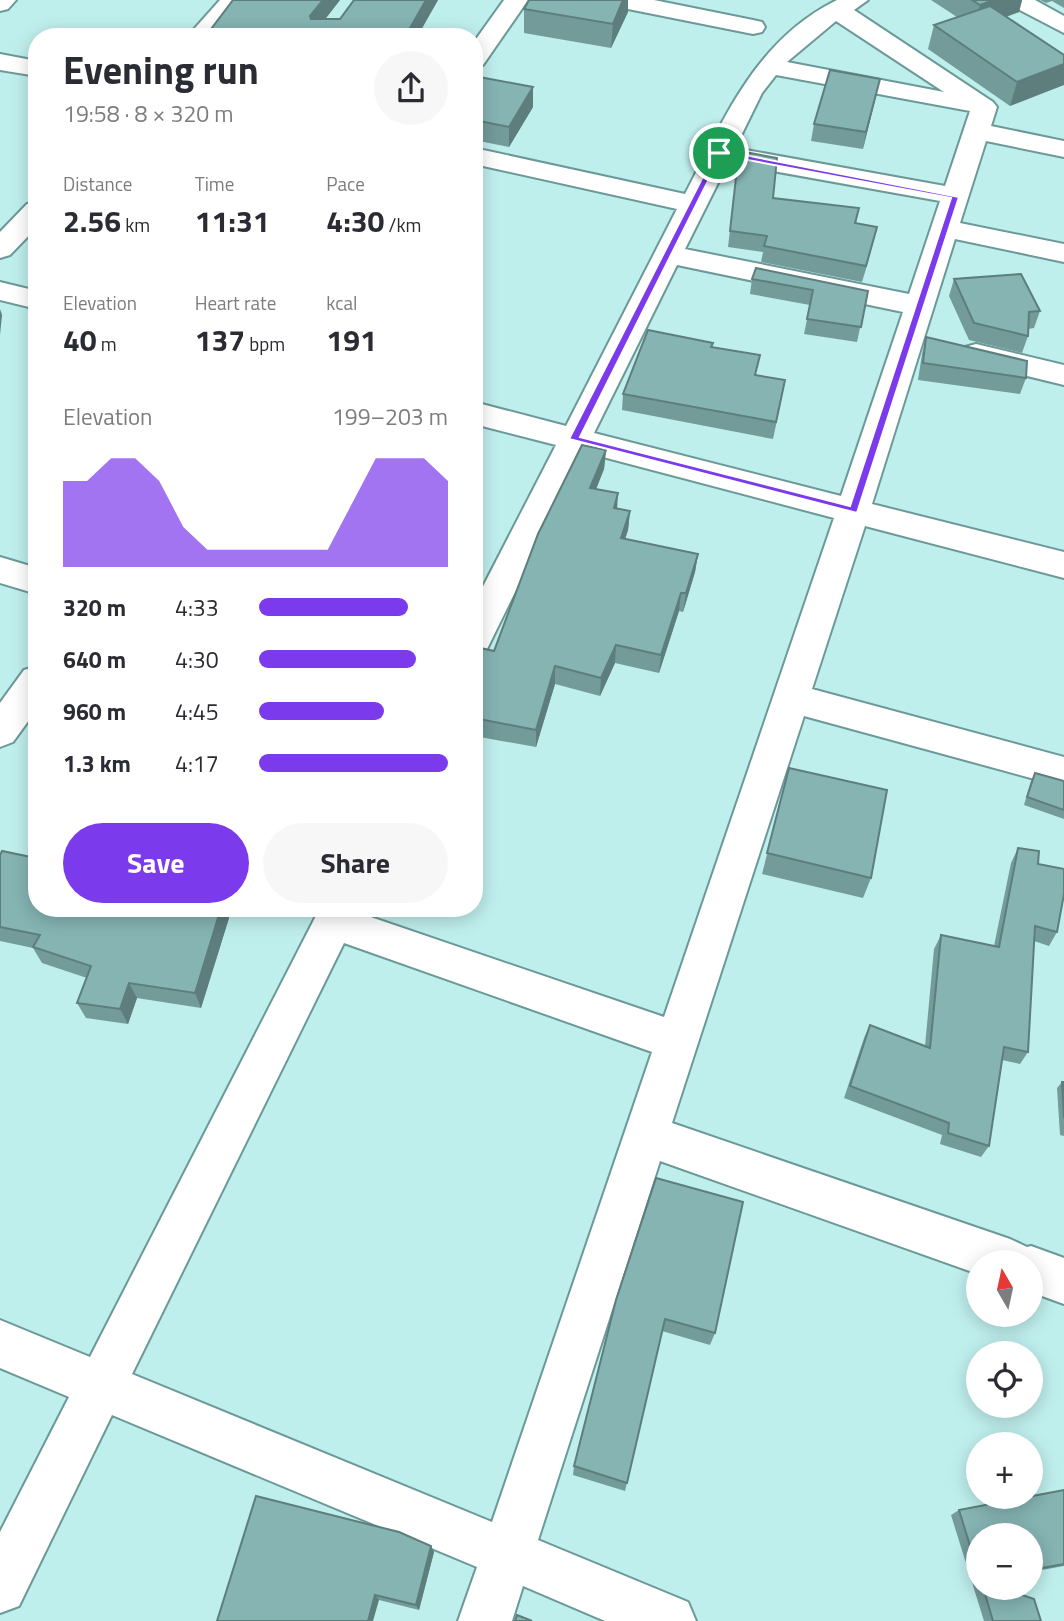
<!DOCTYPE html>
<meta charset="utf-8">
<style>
:root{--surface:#fff;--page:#f7f7f7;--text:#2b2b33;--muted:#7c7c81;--accent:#7c3aed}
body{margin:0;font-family:"Titillium Web",sans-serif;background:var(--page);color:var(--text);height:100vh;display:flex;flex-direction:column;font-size:26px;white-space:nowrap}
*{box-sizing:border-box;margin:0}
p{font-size:23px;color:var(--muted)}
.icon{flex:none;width:38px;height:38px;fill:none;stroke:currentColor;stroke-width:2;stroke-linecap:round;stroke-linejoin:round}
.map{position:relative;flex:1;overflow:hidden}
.sheet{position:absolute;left:28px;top:28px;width:455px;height:889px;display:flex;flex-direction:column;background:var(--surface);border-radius:28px;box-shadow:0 4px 18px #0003}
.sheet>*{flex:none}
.needle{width:46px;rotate:351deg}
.controls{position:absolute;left:966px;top:1250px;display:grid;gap:14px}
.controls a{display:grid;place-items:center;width:77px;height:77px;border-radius:50%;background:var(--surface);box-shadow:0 4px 18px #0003;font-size:35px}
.pin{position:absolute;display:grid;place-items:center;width:60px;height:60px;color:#fff;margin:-30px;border:4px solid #fff;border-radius:50%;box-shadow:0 2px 7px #0007}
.round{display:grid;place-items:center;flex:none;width:74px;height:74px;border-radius:37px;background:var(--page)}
.overview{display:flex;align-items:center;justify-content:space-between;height:119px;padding:0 35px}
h1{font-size:38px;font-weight:700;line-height:52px}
.metrics{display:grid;grid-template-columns:repeat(3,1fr);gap:10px;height:119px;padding:7px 35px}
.metrics div{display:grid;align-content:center}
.metrics b{font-size:30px;font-weight:700}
.metrics small{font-size:19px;font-weight:400}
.metrics p{font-size:19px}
.chart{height:196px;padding:14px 35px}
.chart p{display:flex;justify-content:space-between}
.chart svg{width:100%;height:126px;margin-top:7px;fill:var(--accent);opacity:.7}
.action{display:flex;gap:14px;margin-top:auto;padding:14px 35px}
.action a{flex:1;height:80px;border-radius:42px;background:var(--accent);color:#fff;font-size:28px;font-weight:700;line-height:80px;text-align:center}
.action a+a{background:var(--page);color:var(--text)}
ul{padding:0 35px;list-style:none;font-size:23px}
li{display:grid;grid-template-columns:112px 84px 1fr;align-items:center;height:52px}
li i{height:18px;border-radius:9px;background:var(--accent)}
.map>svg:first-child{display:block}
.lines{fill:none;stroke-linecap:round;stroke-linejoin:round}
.street-casing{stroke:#6b9997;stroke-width:4}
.street{fill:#fff;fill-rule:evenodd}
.wall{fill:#729b9a}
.shaded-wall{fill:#5d7e7d}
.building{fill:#85b4b3;stroke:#5d7e7d;stroke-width:2}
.route{fill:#7c3aed;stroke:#fff;stroke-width:2;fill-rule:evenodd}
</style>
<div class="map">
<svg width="1064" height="1621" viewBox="0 0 1064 1621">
<rect width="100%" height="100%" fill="#bfefed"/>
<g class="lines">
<g class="street-casing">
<g id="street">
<path d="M 0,0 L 16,0 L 8,9 L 0,11 Z"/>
<path d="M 220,0 L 245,0 L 213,37 L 187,37 Z"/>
<path d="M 504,0 L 528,0 L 483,65 L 474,67 L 474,42 Z"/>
<path d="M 606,0 L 654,0 L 753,20 L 762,22 L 765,27 L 762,32 L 753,34 L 618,7 L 610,5 Z"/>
<path d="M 837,0 L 868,0 L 854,10 L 993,102 L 997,107 L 991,126 L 1064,141 L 1064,157 L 986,141 L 960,223 L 1064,244 L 1064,262 L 955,239 L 872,504 L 1064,552 L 1064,578 L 865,526 L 812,689 L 1064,757 L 1064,787 L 804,716 L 672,1123 L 1010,1239 L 1027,1247 L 1031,1246 L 1064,1258 L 1064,1304 L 1031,1292 L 1031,1262 L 978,1262 L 978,1274 L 660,1161 L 538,1540 L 688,1602 L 696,1621 L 605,1621 L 523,1586 L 512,1621 L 458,1621 L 477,1567 L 112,1415 L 19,1606 L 0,1613 L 0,1532 L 69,1397 L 0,1368 L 0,1320 L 90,1357 L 320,908 L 361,908 L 359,913 L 664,1017 L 834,518 L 584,452 L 487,649 L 474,652 L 474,604 L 556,445 L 474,424 L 474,402 L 566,426 L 677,209 L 474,164 L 474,148 L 685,194 C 725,117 756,40 837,0 ZM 836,21 L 944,92 L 787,62 ZM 776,75 L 970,111 L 945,186 L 735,148 L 762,93 ZM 728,163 L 940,201 L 909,294 L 685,249 ZM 677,265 L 903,312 L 841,496 L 594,433 ZM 344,943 L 652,1052 L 492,1522 L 132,1374 Z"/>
<path d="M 1006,0 L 1035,0 L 1064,16 L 1064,33 L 1010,5 Z"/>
<path d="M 0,54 L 37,61 L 37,76 L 0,70 Z"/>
<path d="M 37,202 L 37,227 L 10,255 L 0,258 L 0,232 L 27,204 Z"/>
<path d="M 0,282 L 37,291 L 37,309 L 0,300 Z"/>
<path d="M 976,344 L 1064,365 L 1064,385 L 965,361 L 961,354 L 965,347 Z"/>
<path d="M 0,557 L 37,568 L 37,594 L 0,583 Z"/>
<path d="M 37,666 L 37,709 L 13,742 L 0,747 L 0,703 L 24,670 Z"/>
</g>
</g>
<use href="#street" class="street"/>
</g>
<g class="wall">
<path d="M 340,0 L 325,19 L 340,19 L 438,0 L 417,37 L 209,37 L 208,33 Z"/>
<path d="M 529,0 L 628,0 L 628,12 L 611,48 L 524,33 L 524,9 Z"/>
<path d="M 931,0 L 1022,0 L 1019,12 L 1006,17 L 1064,55 L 1010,106 L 928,49 L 934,25 L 957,17 Z"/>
<path d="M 1040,0 L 1064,0 L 1064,8 L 1052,1 L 1046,3 Z"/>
<path d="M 474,76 L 533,87 L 533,107 L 509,147 L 474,140 Z"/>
<path d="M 880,79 L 863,149 L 811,141 L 814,124 Z"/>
<path d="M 739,151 L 773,198 L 859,208 L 856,223 L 873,243 L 862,282 L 761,262 L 763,252 L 728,247 Z"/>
<path d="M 752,279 L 868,291 L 857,342 L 804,334 L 810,305 L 750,294 Z"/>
<path d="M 954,279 L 1040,311 L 1034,328 L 1028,329 L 1028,336 L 1022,353 L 969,340 L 949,296 Z"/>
<path d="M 926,337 L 1026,378 L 1020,394 L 918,380 L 922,354 Z"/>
<path d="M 712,347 L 756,375 L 782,397 L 773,439 L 622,410 L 623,394 Z"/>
<path d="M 606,450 L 604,469 L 596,489 L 617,509 L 630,511 L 628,530 L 625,539 L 698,554 L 695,572 L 683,612 L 679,611 L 659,673 L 615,663 L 600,696 L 555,684 L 536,747 L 474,736 L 474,654 L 494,651 Z"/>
<path d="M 789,768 L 871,878 L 863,898 L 762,874 Z"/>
<path d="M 1035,773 L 1064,781 L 1064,819 L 1024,805 L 1031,781 Z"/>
<path d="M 1018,848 L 1038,864 L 1057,932 L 1049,946 L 1034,941 L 1028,1052 L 1020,1064 L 1002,1060 L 989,1146 L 981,1157 L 940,1144 L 942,1135 L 844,1098 L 864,1038 L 870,1025 L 925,1046 L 934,949 L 941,935 L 994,946 L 1011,863 Z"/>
<path d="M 0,855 L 31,857 L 37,908 L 225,908 L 229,918 L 201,1008 L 137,998 L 128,1024 L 86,1018 L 77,1003 L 87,978 L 42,963 L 33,948 L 0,941 Z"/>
<path d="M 1062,1082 L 1064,1082 L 1064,1136 L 1060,1135 L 1057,1088 Z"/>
<path d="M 616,1300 L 715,1333 L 710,1345 L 662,1331 L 625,1491 L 573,1475 L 574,1466 Z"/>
<path d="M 1064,1490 L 1064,1566 L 1031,1572 L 1031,1535 L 978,1535 L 978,1587 L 983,1587 L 1041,1621 L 984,1621 L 951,1515 L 959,1510 Z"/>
<path d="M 431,1546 L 434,1552 L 419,1610 L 379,1600 L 217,1621 Z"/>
</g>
<g class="shaded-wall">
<path d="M 323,0 L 340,0 L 313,35 L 310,16 Z"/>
<path d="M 426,0 L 438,0 L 417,37 L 405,37 Z"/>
<path d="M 623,0 L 628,0 L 628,12 L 611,48 L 613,24 Z"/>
<path d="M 994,0 L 1022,0 L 1019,12 L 974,28 L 980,5 Z"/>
<path d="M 1064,64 L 1064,85 L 1010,106 L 1017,82 Z"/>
<path d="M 880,79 L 876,96 L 863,149 L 866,132 Z"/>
<path d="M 533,87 L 533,107 L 509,147 L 509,127 Z"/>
<path d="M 877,227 L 873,243 L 862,282 L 866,266 Z"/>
<path d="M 0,309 L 2,315 L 0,335 Z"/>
<path d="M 606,450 L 604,469 L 589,507 L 590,488 Z"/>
<path d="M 618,493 L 617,512 L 614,508 Z"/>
<path d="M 630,511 L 628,530 L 619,557 L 621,538 Z"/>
<path d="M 698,554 L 695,572 L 683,612 L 686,593 Z"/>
<path d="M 681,593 L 679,611 L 659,673 L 661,655 Z"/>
<path d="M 616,645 L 615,663 L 600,696 L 601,678 Z"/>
<path d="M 555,666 L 555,684 L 536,747 L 536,730 Z"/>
<path d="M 221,908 L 225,908 L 229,918 L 201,1008 L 195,993 Z"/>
<path d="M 129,983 L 137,998 L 128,1024 L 120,1009 Z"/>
<path d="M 431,1546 L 434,1552 L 419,1610 L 416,1605 Z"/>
<path d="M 375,1595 L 379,1600 L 373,1621 L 368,1621 Z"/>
</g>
<g class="building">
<path d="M 233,0 L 323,0 L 310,16 L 311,19 L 340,19 L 354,0 L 426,0 L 405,37 L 219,37 L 220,35 L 208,33 Z"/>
<path d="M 529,0 L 623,0 L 613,24 L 524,9 Z"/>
<path d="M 972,0 L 994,0 L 980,5 Z"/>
<path d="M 990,6 L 1064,55 L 1064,64 L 1017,82 L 934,25 Z"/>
<path d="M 830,70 L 880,79 L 866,132 L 814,124 Z"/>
<path d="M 474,76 L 533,87 L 509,127 L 474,120 Z"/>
<path d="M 739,151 L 777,158 L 773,198 L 859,208 L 855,223 L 877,227 L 866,266 L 764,246 L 767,236 L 730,231 Z"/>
<path d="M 756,268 L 868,291 L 861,327 L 807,319 L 813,290 L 752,279 Z"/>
<path d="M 1021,274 L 1040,311 L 1029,312 L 1028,336 L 974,323 L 954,279 Z"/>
<path d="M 648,330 L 713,343 L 711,347 L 760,355 L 755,375 L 785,380 L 776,422 L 623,394 Z"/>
<path d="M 926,337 L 1027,361 L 1026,378 L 923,363 Z"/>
<path d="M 582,445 L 606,450 L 590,488 L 618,493 L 614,508 L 630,511 L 621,538 L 698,554 L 686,593 L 681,593 L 661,655 L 616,645 L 601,678 L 555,666 L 536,730 L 474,718 L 474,654 L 476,647 L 494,651 L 538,534 Z"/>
<path d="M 789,768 L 887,790 L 871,878 L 767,853 Z"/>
<path d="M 1035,773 L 1064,781 L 1064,810 L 1027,797 Z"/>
<path d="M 37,845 L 37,908 L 221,908 L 195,993 L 129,983 L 120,1009 L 77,1003 L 91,966 L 33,947 L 40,935 L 0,927 L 0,855 L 2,851 L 31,857 Z"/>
<path d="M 1018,848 L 1039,851 L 1038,864 L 1064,869 L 1064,894 L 1057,932 L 1035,926 L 1028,1052 L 1004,1047 L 989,1146 L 948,1133 L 949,1123 L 850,1086 L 870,1025 L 930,1048 L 941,935 L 999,947 Z"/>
<path d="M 1062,1082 L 1064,1082 L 1064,1118 Z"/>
<path d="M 656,1178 L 743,1202 L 715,1333 L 665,1319 L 627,1483 L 574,1466 L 616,1300 Z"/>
<path d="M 1064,1490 L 1064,1564 L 1031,1570 L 1031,1535 L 978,1535 L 978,1572 L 959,1510 Z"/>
<path d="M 256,1496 L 399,1532 L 431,1546 L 416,1605 L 375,1595 L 368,1621 L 217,1621 Z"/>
<path d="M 983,1587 L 999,1587 L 1034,1599 L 1041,1621 L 993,1621 Z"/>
<path d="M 517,1615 L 532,1621 L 515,1621 Z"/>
</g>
<path class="route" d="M 719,150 L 959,197 L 857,513 L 569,439 L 715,153 ZM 721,155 L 951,198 L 850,506 L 580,437 Z"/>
</svg>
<div class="controls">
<a><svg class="needle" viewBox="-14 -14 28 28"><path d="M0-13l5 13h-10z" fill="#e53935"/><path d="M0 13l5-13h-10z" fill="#7c7c81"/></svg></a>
<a><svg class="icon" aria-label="locate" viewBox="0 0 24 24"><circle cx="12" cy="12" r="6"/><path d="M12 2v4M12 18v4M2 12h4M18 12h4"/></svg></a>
<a>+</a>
<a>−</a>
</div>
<div class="pin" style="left:719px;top:153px;background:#1e9e55"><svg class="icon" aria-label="arrive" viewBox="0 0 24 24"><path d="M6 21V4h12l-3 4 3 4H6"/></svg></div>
<section class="sheet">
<div class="overview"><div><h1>Evening run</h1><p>19:58 · 8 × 320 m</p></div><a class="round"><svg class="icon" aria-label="share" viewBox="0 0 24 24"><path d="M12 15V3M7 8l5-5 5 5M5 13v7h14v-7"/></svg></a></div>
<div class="metrics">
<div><p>Distance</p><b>2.56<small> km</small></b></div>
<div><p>Time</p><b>11:31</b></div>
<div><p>Pace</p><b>4:30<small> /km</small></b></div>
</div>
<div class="metrics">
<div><p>Elevation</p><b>40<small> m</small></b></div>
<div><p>Heart rate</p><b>137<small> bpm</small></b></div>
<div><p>kcal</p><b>191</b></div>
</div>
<div class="chart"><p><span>Elevation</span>199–203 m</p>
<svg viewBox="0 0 160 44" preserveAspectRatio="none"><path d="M0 44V14L10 14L20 6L30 6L40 14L50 30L60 38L70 38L80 38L90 38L100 38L110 38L120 22L130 6L140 6L150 6L160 14V44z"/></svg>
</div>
<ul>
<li><b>320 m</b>4:33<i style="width:79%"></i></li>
<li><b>640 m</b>4:30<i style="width:83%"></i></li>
<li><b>960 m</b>4:45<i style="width:66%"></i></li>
<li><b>1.3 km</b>4:17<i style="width:100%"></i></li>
</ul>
<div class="action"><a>Save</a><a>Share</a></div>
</section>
</div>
